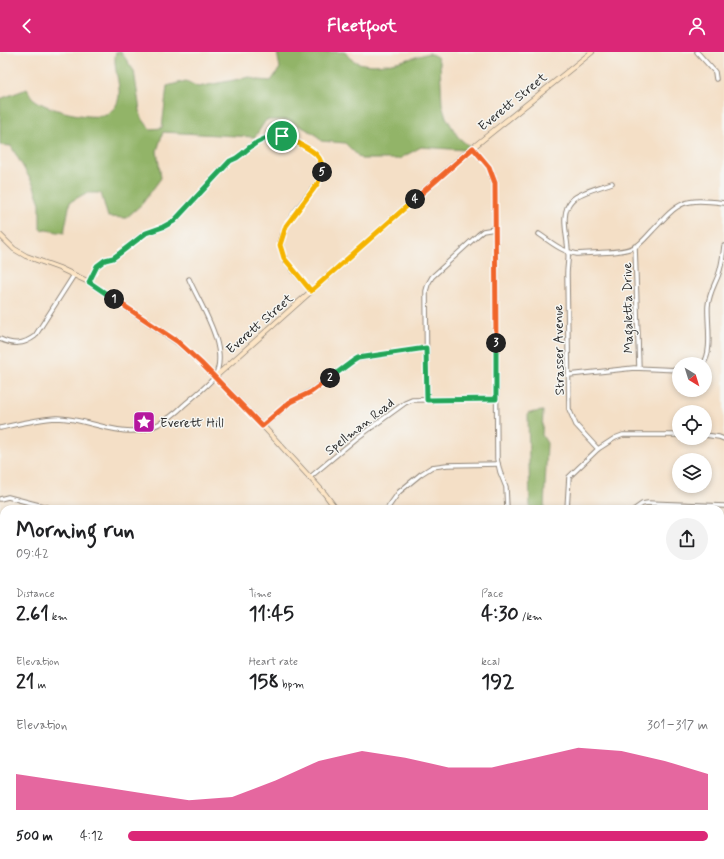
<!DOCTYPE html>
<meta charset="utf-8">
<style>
:root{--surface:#fff;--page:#f2f2f2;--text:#202124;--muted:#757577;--accent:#db2777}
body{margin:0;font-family:Mynerve,sans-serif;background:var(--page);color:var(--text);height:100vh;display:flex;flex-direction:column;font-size:15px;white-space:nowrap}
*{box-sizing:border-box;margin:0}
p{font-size:13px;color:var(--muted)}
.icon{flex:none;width:22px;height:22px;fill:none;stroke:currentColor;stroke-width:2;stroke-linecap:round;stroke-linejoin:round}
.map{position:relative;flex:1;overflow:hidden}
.panel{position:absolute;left:0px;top:453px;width:724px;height:354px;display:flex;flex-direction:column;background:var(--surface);border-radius:12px 12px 0 0;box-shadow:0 2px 6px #0003}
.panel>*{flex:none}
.needle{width:26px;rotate:142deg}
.buttons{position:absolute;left:672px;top:305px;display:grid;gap:8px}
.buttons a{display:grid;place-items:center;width:40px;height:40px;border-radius:50%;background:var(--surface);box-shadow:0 2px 6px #0003;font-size:20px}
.pin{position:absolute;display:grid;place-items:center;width:34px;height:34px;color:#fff;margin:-17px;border:2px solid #fff;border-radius:50%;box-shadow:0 1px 4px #0007}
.km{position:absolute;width:20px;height:20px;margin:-10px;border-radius:50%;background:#222;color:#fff;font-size:11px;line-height:20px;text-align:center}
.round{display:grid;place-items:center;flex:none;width:42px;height:42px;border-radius:21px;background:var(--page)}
.summary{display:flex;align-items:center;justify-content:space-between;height:68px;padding:0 16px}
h1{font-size:22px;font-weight:700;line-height:30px}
.metrics{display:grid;grid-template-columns:repeat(3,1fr);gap:6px;height:68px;padding:4px 16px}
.metrics div{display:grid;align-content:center}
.metrics b{font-size:20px;font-weight:700}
.metrics small{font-size:11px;font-weight:400}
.metrics p{font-size:11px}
.chart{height:112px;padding:8px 16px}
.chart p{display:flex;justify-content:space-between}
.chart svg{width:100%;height:72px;margin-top:4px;fill:var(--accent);opacity:.7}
ul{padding:0 16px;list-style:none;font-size:13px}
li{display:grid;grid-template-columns:64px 48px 1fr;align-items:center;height:30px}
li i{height:10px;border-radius:5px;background:var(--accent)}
header{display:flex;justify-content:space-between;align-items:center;height:52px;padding:0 16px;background:var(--accent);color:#fff;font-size:18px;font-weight:700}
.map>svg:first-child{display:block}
.forest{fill:#92b468;stroke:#5e704a}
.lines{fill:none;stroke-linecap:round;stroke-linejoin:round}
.street-casing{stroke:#908578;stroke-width:5.5}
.secondary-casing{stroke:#908578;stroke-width:6}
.street{stroke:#fff;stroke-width:3.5}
.secondary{stroke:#fde5c5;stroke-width:4.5}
.split-1-casing{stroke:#fff;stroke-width:8}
.split-2-casing{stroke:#fff;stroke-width:8}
.split-3-casing{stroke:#fff;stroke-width:8}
.split-4-casing{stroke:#fff;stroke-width:8}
.split-5-casing{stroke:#fff;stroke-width:8}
.split-6-casing{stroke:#fff;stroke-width:8}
.split-1{stroke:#22a559;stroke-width:5}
.split-2{stroke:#f0652b;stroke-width:5}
.split-3{stroke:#22a559;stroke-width:5}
.split-4{stroke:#f0652b;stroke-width:5}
.split-5{stroke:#f5b400;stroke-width:5}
.split-6{stroke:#f5b400;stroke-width:5}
.labels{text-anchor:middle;stroke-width:3;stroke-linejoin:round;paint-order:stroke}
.street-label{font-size:13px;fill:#2b2b2b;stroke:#f6f6f2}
.poi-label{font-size:13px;fill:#2b2b2b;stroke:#f6f6f2;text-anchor:start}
</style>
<header><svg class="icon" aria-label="back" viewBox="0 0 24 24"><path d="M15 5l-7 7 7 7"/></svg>Fleetfoot<svg class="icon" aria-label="person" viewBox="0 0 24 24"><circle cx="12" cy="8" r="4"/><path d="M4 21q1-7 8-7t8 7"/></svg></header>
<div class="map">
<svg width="724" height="807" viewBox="0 0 724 807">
<rect width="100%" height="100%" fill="#f6f6f2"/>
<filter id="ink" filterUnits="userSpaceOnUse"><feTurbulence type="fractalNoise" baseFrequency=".025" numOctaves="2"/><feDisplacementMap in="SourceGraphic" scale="8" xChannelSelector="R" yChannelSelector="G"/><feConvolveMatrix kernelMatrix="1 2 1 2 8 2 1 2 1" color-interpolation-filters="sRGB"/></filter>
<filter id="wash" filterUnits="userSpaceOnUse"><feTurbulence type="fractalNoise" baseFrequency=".012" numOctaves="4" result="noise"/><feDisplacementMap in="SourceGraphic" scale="16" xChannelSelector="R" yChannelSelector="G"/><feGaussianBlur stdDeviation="0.9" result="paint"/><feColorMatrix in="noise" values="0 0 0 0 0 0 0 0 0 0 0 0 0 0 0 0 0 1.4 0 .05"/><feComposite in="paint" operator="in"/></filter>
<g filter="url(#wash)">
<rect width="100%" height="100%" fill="#f4dfc6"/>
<g class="forest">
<path d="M 116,0 L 121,0 L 134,19 L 141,65 L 150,77 L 162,76 L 167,34 L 186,29 L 198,35 L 250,25 L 258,28 L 271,29 L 280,16 L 277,0 L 345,0 C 359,25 408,7 429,1 L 437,5 L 440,12 L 442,52 L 446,65 L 458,85 L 470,95 L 465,98 L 421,95 L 399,107 L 361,107 L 345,91 L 321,89 L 315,82 L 289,68 L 266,68 L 255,85 L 163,80 L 157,99 L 161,126 L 142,152 L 126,166 L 108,165 L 101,141 L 86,141 L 70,150 L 64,181 L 40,177 L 40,151 L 33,132 L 11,94 L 0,93 L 0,47 L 27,37 C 29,40 31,45 34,47 C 47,58 89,68 106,63 C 108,62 113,57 115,55 C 126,39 111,17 116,0 Z"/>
<path d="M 543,359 L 542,383 L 547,391 L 544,457 L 530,457 L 528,361 Z"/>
<path d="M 720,538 L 724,542 L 724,744 L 720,745 Z"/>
</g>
</g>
<g filter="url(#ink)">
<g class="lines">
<g class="street-casing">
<g id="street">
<path d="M 697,0 L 715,20 L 716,27"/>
<path d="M 473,96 L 489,115 L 495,131 L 497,407 L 500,420 L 506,435 L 507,457"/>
<path d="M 612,131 C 601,135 580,140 572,148 C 559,161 568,185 568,200 C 569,207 567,214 567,222 L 569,357 L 576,373 L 598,397 L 615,386 L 623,383 L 679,383"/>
<path d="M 539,182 C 551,190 562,200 577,202 C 594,200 619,202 635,195 C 642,191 647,184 653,178 C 680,149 683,146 724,151"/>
<path d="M 635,194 L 639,316"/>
<path d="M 89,230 L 97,214 L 105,208 L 113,206 L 120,201 L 138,186 L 146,181 L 163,175 L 174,169 L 230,109 C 242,105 241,101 250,95 C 260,88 275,81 287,85 C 291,86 295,89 298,91 C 304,94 309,97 314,100 C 323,108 324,119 319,128 C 307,147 272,179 283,203 C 289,216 302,228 311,239"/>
<path d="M 0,287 C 13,293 23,293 35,284 L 74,223"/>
<path d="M 703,312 C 713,301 707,269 708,254 C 709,242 714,234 718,224 C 722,214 723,204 724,194"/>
<path d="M 569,323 L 634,316 L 679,318"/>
<path d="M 427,348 L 426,239 L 428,232 L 432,225 L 478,183 L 483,179 L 495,177"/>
<path d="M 263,374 L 290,350 L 311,339 L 356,307 L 426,296"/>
<path d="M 0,376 C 18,372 38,367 57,366 C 82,366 106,379 131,379 C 153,379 170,367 184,353 C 192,346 211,331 215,324 C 230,296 200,253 189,227"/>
<path d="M 705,383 L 719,385 L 724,387"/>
<path d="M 309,426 L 357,386 L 405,351 L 412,348 L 496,347"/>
<path d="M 0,447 L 8,445 L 54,457"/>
<path d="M 387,457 L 399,440 L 421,422 L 432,415 L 447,413 L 498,412"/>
<path d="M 567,457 L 569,425 L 598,397"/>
<path d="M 635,457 L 642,452 L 648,451 L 724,454"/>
<path d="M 0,666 L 4,668"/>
<path d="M 0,783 L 4,786"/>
<path d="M 35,803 L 42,807"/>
<path d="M 173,803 L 177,807"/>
<path d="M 675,803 L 680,807"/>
<path d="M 470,807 L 473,803"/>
<path d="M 603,807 L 606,803"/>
</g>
</g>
<g class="secondary-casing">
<g id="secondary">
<path d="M 0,183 L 14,197 L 26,204 L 59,216 L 89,230 L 178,291 L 201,311 L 263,374 L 325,442 L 336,457"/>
<path d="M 215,325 L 466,101 L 592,0"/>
<path d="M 720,776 L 724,774"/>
</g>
</g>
<use href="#street" class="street"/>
<use href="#secondary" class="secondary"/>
</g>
</g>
<g class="lines" filter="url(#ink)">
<g class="split-1-casing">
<path id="split-1" d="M 114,247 L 89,230 L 97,214 L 105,208 L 113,206 L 120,201 L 146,181 L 163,175 L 174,169 L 230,109 C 241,105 240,103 249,96 C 257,89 271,83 282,84"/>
</g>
<g class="split-2-casing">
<path id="split-2" d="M 114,247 L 178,290 L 201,311 L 262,374 L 290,350 L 311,340 L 330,326"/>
</g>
<g class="split-3-casing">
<path id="split-3" d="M 330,326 L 353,309 L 358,306 L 426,296 L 427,348 L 496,347 L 496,291"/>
</g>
<g class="split-4-casing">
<path id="split-4" d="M 415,147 L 473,96 L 489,115 L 495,131 L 496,291"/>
</g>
<g class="split-5-casing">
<path id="split-5" d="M 322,120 L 318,131 L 286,174 L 280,193 L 284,206 L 311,239 L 415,147"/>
</g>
<g class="split-6-casing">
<path id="split-6" d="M 282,84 C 289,85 293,88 300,92 C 311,98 324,104 322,120"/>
</g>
<use href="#split-1" class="split-1"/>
<use href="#split-2" class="split-2"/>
<use href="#split-3" class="split-3"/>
<use href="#split-4" class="split-4"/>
<use href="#split-5" class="split-5"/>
<use href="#split-6" class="split-6"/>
</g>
<defs>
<g id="sight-square" transform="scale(1.15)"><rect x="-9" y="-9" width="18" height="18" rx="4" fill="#b5179e" stroke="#f6f6f2"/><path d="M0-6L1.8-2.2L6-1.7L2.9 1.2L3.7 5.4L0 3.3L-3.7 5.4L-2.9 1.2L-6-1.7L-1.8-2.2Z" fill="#fff"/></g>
</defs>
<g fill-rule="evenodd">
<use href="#sight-square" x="144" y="370"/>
</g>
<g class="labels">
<g class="street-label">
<text transform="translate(512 49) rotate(-39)" y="5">Everett Street</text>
<text transform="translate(627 256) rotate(-91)" y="5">Magaletta Drive</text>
<text transform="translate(259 271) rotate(-41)" y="5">Everett Street</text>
<text transform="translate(558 298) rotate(-91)" y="5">Strasser Avenue</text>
<text transform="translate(359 374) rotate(-38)" y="5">Spellman Road</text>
</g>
<g class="poi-label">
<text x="160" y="375">Everett Hill</text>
</g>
</g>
</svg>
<div class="buttons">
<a><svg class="needle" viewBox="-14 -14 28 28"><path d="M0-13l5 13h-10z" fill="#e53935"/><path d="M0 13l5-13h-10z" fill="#757577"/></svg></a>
<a><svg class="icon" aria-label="locate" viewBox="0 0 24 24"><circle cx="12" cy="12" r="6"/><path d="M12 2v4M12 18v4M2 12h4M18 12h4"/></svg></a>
<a><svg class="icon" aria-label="layers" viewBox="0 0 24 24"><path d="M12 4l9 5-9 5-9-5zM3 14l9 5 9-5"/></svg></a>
</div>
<div class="pin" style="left:282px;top:84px;background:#1e9e55"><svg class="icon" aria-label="arrive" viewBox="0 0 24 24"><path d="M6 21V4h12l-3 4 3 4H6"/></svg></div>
<b class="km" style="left:114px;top:247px">1</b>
<b class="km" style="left:330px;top:326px">2</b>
<b class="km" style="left:496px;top:291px">3</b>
<b class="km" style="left:415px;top:147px">4</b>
<b class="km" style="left:322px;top:120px">5</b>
<section class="panel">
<div class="summary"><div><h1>Morning run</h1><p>09:42</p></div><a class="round"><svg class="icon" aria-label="share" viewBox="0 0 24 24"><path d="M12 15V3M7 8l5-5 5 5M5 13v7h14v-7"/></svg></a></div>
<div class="metrics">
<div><p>Distance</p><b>2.61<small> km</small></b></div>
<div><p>Time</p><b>11:45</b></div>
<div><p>Pace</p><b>4:30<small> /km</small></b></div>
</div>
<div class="metrics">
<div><p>Elevation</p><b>21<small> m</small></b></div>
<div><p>Heart rate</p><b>158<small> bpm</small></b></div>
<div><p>kcal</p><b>192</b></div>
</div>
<div class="chart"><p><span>Elevation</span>301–317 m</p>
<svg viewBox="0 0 160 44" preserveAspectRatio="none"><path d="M0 44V22L10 26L20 30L30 34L40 38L50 36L60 26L70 14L80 8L90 12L100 18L110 18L120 12L130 6L140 8L150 14L160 22V44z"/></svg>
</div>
<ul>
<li><b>500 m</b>4:12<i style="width:100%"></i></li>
</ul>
</section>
</div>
